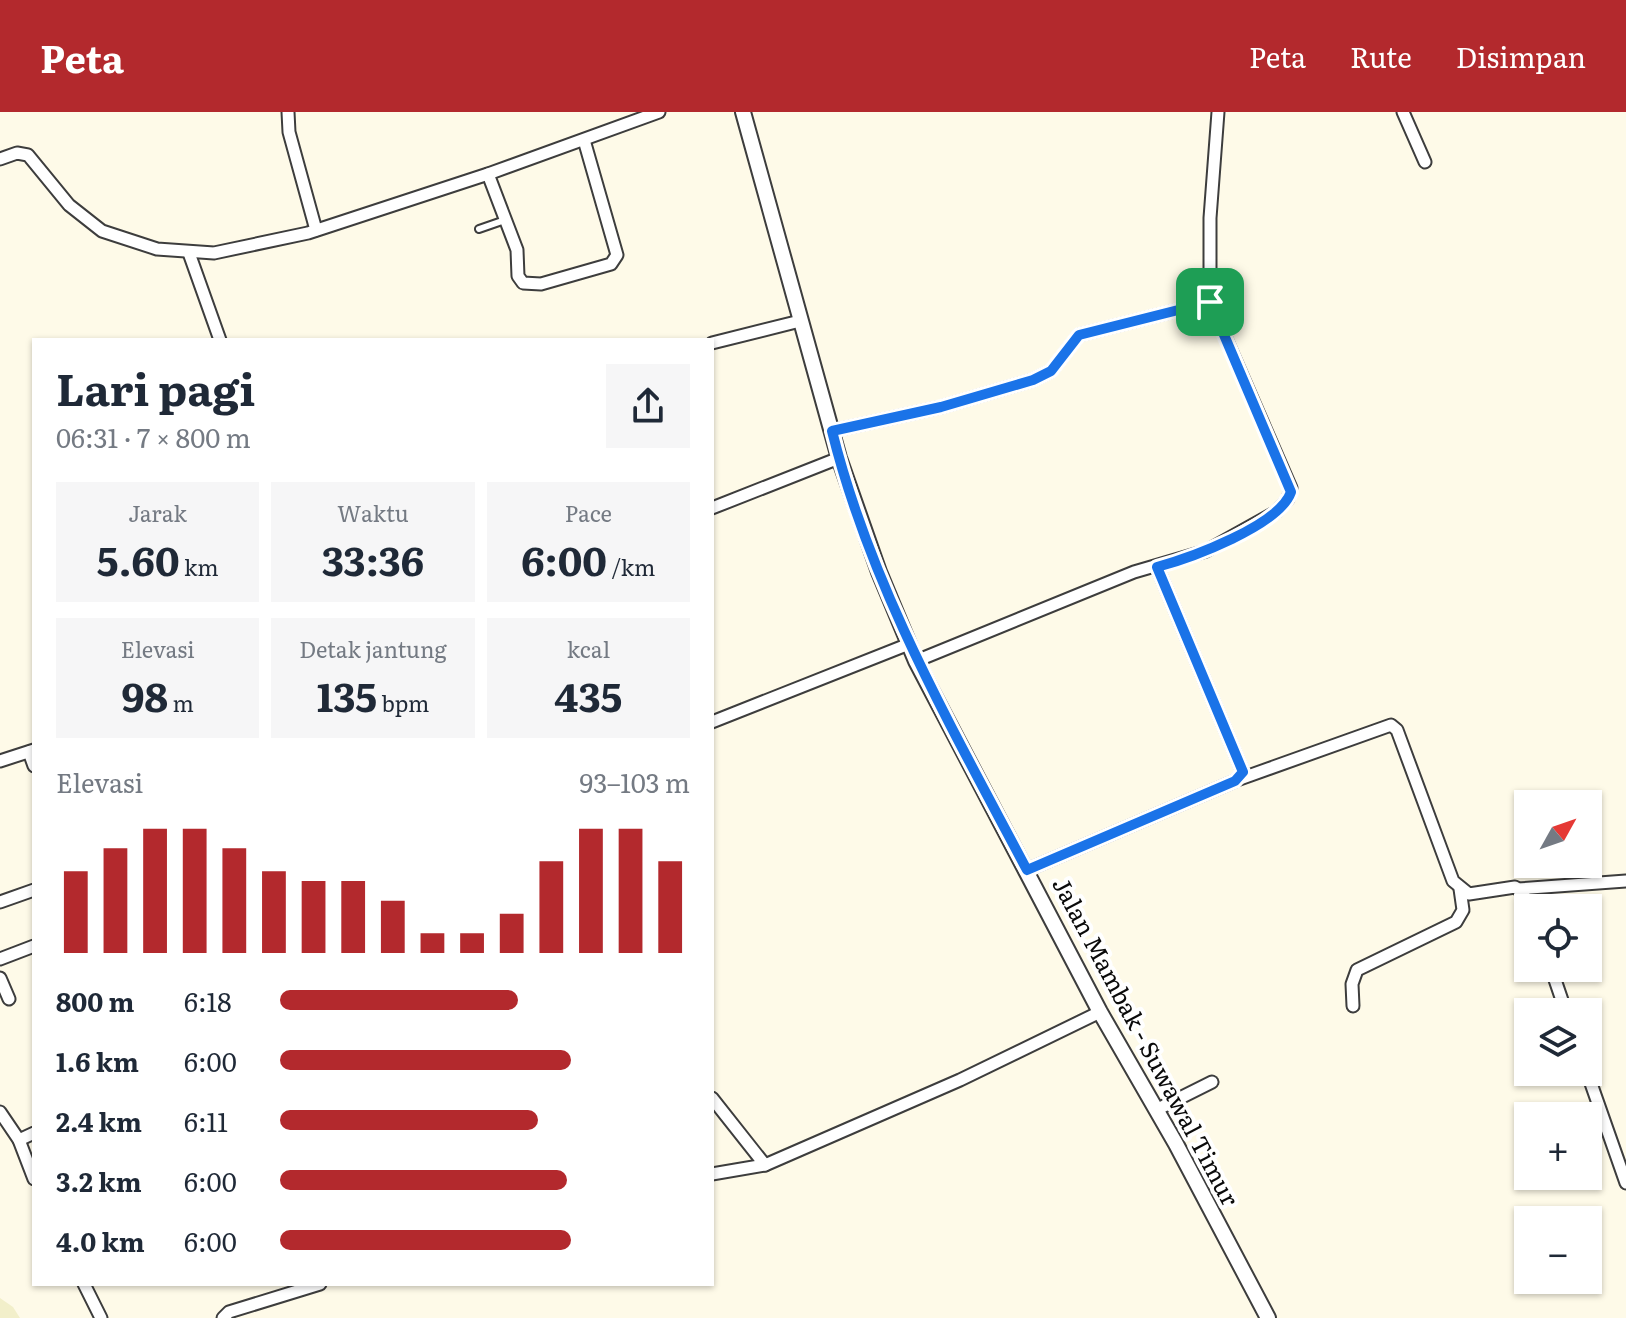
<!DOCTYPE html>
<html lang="id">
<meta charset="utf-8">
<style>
:root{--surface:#fff;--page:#f6f6f7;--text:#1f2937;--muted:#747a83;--accent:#b3292d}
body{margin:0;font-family:Literata,serif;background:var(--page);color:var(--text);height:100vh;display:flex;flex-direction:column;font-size:30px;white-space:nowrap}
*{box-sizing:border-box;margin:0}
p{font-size:26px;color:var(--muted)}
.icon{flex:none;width:44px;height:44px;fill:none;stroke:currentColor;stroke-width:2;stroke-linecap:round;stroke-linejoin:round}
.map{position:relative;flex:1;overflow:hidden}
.panel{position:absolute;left:32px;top:226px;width:682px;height:948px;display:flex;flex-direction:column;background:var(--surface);border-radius:0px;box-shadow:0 2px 6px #0004}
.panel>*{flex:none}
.needle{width:52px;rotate:50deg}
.tools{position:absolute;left:1514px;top:678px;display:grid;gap:16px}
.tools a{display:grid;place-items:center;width:88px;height:88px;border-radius:0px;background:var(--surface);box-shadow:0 2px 6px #0004;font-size:40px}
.pin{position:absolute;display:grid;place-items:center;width:68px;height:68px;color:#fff;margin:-34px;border-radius:16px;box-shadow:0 4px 12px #0006}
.round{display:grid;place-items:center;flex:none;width:84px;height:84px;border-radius:0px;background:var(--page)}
.headline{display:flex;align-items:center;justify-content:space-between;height:136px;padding:0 24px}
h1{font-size:44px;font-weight:700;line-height:60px}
.figures{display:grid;grid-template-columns:repeat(3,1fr);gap:12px;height:136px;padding:8px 24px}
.figures div{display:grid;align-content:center;border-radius:0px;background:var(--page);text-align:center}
.figures b{font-size:40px;font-weight:700}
.figures small{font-size:22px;font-weight:400}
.figures p{font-size:22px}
.chart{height:224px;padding:16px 24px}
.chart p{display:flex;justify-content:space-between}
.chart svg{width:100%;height:144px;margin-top:8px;stroke:var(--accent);stroke-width:6}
ul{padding:0 24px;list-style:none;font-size:26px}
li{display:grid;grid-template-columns:128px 96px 1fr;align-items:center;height:60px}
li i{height:20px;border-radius:10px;background:var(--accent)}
header{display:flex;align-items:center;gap:48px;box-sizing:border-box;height:112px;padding:0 40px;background:var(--accent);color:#fff}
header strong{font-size:38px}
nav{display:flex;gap:44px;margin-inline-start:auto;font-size:28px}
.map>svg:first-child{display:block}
.farmland{fill:#f2efca}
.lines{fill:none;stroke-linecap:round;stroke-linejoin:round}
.service-casing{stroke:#3d3d3d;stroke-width:10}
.minor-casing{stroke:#3d3d3d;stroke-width:15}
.tertiary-casing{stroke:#3d3d3d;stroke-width:18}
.service{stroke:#fff;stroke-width:6}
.minor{stroke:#fff;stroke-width:11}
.tertiary{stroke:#fff;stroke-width:14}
.route-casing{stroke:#fff;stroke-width:16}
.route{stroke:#1a73e8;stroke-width:10}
.labels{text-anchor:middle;stroke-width:8;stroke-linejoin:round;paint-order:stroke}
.street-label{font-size:24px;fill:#0a0a0a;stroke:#fff}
</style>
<header>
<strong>Peta</strong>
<nav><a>Peta</a><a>Rute</a><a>Disimpan</a></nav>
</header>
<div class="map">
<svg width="1626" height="1206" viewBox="0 0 1626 1206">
<rect width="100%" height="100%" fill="#fefae8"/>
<path class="farmland" d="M 0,1186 L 13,1195 L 20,1206 L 0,1206 Z"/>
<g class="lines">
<g class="service-casing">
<path id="service" d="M 479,117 L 505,108"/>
</g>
<g class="minor-casing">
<g id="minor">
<path d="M 288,0 L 289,20 L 316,118"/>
<path d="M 1403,0 L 1425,50"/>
<path d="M 0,47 L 17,41 L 28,43 L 69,93 L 102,119 L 157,137 L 214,141 L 308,121 L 488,62 L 659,0"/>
<path d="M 488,62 L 517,138 L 518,164 L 523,171 L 541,172 L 611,152 L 617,143 L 584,28"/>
<path d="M 189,141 L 220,228"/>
<path d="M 712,231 L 800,209"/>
<path d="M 832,319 L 941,295 L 1033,268 L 1051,259 L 1079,223 L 1210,190 L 1210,106 L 1218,0"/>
<path d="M 712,396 L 839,346"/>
<path d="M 916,549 L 1134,460 L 1206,439 L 1276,400 L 1288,387 L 1291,376 L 1210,190"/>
<path d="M 712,610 L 909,532"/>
<path d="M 29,640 L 34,654"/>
<path d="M 0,649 L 34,638"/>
<path d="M 1237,668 L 1391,613 L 1397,618 L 1453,769 L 1469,782 L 1515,775 L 1523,781 L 1530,796"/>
<path d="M 1027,758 L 1235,669 L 1243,660 L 1157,455"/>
<path d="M 1518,777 L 1626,769"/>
<path d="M 0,790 L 34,778"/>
<path d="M 0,847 L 34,834"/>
<path d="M 1551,856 L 1566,900"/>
<path d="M 0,866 L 9,887"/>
<path d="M 1353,894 L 1352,872 L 1357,858 L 1456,810 L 1463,798 L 1460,777"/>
<path d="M 1587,960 L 1626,1071"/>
<path d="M 712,986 L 765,1053"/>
<path d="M 1156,998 L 1212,970"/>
<path d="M 0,1000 L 19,1028 L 34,1067"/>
<path d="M 19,1028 L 34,1021"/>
<path d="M 712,1062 L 765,1053 L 960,968 L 1100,900"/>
<path d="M 84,1172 L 101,1206"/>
<path d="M 223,1206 L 229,1200 L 320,1172"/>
</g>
</g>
<g class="tertiary-casing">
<path id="tertiary" d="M 743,0 L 839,346 L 879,460 L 916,549 L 1100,900 L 1176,1032 L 1268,1206"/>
</g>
<use href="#service" class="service"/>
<use href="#minor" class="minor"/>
<use href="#tertiary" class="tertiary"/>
</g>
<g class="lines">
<g class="route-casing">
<path id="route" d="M 1210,190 L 1291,380 C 1279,414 1190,446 1157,455 L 1243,660 L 1235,669 L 1027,758 C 952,616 871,476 832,319 L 941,295 L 1033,268 L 1051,259 L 1079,223 Z"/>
</g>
<use href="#route" class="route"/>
</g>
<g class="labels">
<g class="street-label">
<text transform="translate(1145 930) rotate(62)" y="8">Jalan Mambak - Suwawal Timur</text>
</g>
</g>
</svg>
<div class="tools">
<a><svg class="needle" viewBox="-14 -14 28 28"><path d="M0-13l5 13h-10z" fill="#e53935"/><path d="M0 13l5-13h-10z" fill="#747a83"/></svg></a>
<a><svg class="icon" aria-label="locate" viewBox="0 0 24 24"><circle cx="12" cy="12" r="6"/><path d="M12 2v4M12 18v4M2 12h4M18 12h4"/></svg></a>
<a><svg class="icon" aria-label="layers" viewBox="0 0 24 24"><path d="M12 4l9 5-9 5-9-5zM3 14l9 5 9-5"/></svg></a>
<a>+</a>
<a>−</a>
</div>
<div class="pin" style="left:1210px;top:190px;background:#1e9e55"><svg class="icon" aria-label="arrive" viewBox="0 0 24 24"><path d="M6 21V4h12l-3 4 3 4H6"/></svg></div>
<section class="panel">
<div class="headline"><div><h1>Lari pagi</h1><p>06:31 · 7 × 800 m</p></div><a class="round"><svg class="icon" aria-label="share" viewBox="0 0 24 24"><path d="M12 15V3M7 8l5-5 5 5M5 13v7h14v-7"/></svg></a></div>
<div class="figures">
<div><p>Jarak</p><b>5.60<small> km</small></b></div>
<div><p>Waktu</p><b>33:36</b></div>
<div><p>Pace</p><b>6:00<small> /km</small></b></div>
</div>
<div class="figures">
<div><p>Elevasi</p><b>98<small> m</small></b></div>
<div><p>Detak jantung</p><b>135<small> bpm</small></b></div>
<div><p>kcal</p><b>435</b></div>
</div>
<div class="chart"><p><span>Elevasi</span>93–103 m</p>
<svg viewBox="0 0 160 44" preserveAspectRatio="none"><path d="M5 44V19M15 44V12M25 44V6M35 44V6M45 44V12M55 44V19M65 44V22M75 44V22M85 44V28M95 44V38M105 44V38M115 44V32M125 44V16M135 44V6M145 44V6M155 44V16"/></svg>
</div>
<ul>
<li><b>800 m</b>6:18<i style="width:58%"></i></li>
<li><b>1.6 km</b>6:00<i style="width:71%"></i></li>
<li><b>2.4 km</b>6:11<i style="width:63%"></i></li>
<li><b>3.2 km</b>6:00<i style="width:70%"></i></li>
<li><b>4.0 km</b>6:00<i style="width:71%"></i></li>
</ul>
</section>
</div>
